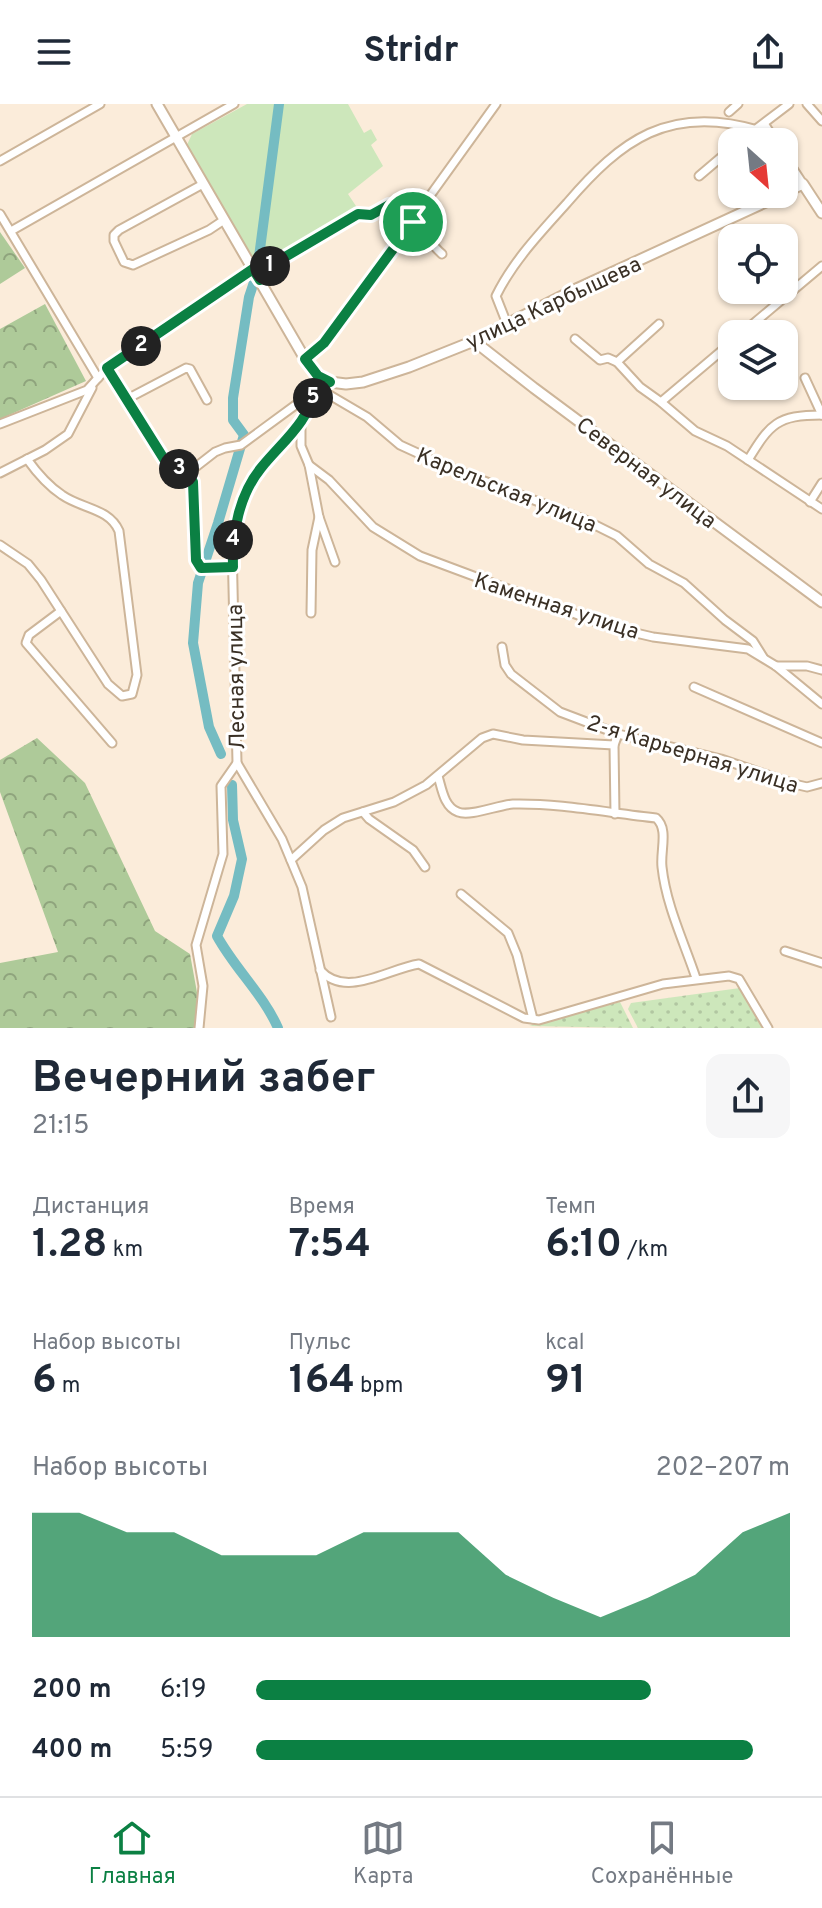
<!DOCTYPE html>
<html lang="ru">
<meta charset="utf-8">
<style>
:root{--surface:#fff;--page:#f6f6f7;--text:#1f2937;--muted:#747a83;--line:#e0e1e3;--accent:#0b8043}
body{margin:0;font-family:Overpass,sans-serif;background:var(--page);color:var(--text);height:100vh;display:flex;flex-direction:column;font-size:30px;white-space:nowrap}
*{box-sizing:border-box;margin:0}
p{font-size:26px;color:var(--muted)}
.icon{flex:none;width:44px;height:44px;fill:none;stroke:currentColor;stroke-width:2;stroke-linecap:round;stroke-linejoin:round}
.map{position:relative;height:924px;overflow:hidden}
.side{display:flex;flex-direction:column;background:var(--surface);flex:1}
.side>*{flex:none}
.needle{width:52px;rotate:153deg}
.fabs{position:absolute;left:718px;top:24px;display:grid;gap:16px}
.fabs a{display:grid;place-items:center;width:80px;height:80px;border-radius:16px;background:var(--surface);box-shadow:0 2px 6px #0004;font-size:40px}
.pin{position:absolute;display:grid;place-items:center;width:68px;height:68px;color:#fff;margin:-34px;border:4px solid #fff;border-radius:50%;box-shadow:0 2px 8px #0007}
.km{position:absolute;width:40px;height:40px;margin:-20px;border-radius:50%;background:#222;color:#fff;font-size:22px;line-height:40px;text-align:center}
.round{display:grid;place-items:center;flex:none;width:84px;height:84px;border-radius:16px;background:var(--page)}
.overview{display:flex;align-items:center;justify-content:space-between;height:136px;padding:0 32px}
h1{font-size:44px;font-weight:700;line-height:60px}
.stats{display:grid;grid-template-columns:repeat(3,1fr);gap:12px;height:136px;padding:8px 32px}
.stats div{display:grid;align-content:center}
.stats b{font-size:40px;font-weight:700}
.stats small{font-size:22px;font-weight:400}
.stats p{font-size:22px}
.chart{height:224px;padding:16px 32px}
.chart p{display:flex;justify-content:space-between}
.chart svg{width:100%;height:144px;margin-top:8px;fill:var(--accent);opacity:.7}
ul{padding:0 32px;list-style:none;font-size:26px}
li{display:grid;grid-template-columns:128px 96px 1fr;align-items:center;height:60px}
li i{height:20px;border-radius:10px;background:var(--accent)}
header{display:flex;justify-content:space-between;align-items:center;height:104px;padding:0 32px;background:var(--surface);font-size:36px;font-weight:700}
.menu{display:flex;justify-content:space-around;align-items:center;height:112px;border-top:2px solid var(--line);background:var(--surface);font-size:22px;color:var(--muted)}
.menu a{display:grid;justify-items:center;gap:4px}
.menu .on{color:var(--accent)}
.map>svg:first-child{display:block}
.forest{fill:url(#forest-crowns)}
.park{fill:#cde7bb}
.garden{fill:url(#garden-dots)}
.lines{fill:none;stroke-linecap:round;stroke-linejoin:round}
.river{stroke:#75bcc2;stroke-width:10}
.minor-casing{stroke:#cdb599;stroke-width:11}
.major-casing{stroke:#cdb599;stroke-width:13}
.minor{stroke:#fff;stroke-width:7}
.major{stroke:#fff;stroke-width:9}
.route-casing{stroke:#fff;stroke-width:16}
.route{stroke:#0b8043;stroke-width:10}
.labels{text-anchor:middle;stroke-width:6;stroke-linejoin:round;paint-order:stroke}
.street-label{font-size:22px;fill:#3a3025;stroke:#fff}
</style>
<header><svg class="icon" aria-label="menu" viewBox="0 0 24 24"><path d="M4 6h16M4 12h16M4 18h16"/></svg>Stridr<svg class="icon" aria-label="share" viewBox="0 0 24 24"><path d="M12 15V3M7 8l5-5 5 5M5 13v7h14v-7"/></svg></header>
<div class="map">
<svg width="822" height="924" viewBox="0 0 822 924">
<defs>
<pattern id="forest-crowns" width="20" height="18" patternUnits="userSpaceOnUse" patternTransform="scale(2)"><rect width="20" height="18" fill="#aeca99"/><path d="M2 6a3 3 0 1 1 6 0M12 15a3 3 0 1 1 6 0" fill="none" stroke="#8fa47d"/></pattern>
<pattern id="garden-dots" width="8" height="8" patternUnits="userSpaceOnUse" patternTransform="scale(2)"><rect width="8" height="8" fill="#cde7bb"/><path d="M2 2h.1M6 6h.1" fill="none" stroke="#b1c6a1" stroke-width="1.8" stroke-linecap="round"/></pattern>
</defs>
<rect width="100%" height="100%" fill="#fbecda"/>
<g class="forest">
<path d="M 0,128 L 25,164 L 0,180 Z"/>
<path d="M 45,200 L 86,277 L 0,315 L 0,225 Z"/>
<path d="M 37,634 L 85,679 L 155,827 L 190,850 L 198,894 L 195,924 L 0,924 L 0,859 L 58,848 L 0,688 L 0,656 Z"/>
</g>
<path class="park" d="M 247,0 L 348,0 L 364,29 L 371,25 L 377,36 L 371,41 L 383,62 L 348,90 L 358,105 L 304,141 L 276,155 L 261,167 L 186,43 L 192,30 Z"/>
<g class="garden">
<path d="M 740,884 L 762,924 L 638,924 L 628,905 L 631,899 Z"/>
<path d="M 620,898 L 633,924 L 529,922 Z"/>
</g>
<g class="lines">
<g class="river">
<path d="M 257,168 L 279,0"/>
<path d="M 221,650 L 209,623 L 193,539 L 198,479 L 218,419 L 244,331 L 233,316 L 233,294 L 249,193 L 254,178"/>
<path d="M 232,681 L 233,716 L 242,755 L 234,792 L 217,832 C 235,865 263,890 278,924"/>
</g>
<g class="minor-casing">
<g id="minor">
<path d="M 807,0 L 822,17"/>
<path d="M 729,8 L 738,0"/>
<path d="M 765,21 L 776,38"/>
<path d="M 739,38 L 789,0"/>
<path d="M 784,51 L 803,80"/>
<path d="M 0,57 L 100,0"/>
<path d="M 699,72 L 732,44"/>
<path d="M 203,80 L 119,126 L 114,131 L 114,137 L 124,158 L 133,161 L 209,126 L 224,116"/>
<path d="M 0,110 L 98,274"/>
<path d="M 11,127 L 234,0"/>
<path d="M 260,176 L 268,163 L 358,110 L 371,111 L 389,101 C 408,105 426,136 442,150"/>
<path d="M 507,220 L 496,192 C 513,157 541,128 567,99 C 621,36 669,0 758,26"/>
<path d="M 741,230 L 822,162"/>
<path d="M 575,235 L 600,256 L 608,254 L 617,258 L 640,283 L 661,298 L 695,327 L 727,342 L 822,405"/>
<path d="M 305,255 L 324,239 L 496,0"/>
<path d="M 617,258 L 659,220"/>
<path d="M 107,264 L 169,363 L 188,369 L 193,378 L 197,461 L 201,464 L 233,463"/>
<path d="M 805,274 L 822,311"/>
<path d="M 316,283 L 367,313 L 400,341 L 448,363 L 583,415 L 617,432 L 649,460 L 684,479 L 725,516 L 753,537 L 763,553"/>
<path d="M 127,295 L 186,264 L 190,265 L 207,296"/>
<path d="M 661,298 L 732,238"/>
<path d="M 0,320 L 87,286 L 107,264 L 253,165"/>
<path d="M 301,320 L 301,342 L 309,361 L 319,413 L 335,458"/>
<path d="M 748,356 C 770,320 777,311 822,311"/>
<path d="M 309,361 L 329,376 L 373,423 L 420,452 L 610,523 L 653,533 L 748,545 L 776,562 L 822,600"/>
<path d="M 0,369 L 45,346 L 68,330 L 92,284"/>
<path d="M 188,369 L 215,348 L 225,344 L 241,341 L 305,294 L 314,291"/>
<path d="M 810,398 L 822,379"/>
<path d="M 0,441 L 28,460 L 41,476 L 108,580 L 122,592 L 132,590 L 137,571 L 119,427 C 109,404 82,405 62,391 C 47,381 37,369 27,355"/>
<path d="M 61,507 L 29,531 L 26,539 L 112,639"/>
<path d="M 311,509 L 312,446 L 319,413"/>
<path d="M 502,543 L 505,561 L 511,570 L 560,608 L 618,630 L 721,655 L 794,680 L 807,683 L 822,679"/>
<path d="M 776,562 L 807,562 L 822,566"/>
<path d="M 694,583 L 822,639"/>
<path d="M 237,659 L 282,735 L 302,783 L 331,913"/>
<path d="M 438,672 C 442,685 444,703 458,708 C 470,713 498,701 513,700 C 560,699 609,709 656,714 C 669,725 660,747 662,763 C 666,801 684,838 696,874"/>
<path d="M 363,708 L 369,715 L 413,746 L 425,763"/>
<path d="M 615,710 L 614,641 L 618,630"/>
<path d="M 291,756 L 324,726 L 343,714 L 394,698 L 426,681 L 482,634 L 493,630 L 523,636 L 614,641"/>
<path d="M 461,790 L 508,829 L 517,851 L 533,915"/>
<path d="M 785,847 L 822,859"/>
<path d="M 320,866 C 346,895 387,865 419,860 L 524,914 L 539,916 L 663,880 L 729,872 L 739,875 L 768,924"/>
<path d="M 199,924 L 203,882 L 196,841 L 223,750 L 221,682 L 237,659 L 232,439 L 243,392 L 259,366 L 301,320 L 311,302 L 318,272"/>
</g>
</g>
<g class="major-casing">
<g id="major">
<path d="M 157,0 L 305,255 L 318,272 L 330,278 L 346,280 L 363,278 L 409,263 L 474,237 L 572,187 L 783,90"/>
<path d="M 784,89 L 803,80 L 822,109"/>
<path d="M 474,237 L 534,284 L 822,498"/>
</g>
</g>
<use href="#minor" class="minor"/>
<use href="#major" class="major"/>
</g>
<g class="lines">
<g class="route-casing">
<path id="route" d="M 389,101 L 398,103 L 413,118 L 324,239 L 305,255 L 318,272 L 330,278 L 316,283 C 309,318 283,337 261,364 C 239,391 232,429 233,463 L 201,464 L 196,456 L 193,378 L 188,369 L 169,363 L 107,264 L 253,165 L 260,176 L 268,163 L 358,110 L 371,111 Z"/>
</g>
<use href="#route" class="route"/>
</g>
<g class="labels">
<g class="street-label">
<text transform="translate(553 198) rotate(-25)" y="8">улица Карбышева</text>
<text transform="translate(647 368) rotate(37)" y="8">Северная улица</text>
<text transform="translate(507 385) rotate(22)" y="8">Карельская улица</text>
<text transform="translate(557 501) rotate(18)" y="8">Каменная улица</text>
<text transform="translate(235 573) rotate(-91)" y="8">Лесная улица</text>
<text transform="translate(693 649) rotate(17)" y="8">2-я Карьерная улица</text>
</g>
</g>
</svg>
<div class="fabs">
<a><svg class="needle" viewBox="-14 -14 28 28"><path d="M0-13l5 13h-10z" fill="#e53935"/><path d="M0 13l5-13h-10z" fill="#747a83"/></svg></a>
<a><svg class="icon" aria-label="locate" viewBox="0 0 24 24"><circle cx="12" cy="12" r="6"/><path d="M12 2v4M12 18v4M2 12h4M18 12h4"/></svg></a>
<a><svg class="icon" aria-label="layers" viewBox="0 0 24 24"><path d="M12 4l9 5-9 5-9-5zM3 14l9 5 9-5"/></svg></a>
</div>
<div class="pin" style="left:413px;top:118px;background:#1e9e55"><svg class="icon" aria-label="arrive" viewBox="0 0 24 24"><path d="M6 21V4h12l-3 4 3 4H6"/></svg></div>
<b class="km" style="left:270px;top:162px">1</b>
<b class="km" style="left:141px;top:242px">2</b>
<b class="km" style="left:179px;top:365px">3</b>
<b class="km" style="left:233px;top:436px">4</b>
<b class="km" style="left:313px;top:294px">5</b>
</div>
<section class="side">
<div class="overview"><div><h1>Вечерний забег</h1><p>21:15</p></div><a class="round"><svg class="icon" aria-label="share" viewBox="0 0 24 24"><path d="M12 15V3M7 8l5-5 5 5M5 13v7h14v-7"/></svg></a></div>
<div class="stats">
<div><p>Дистанция</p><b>1.28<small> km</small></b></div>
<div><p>Время</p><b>7:54</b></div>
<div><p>Темп</p><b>6:10<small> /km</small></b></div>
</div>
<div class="stats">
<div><p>Набор высоты</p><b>6<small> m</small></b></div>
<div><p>Пульс</p><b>164<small> bpm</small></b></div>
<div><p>kcal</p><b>91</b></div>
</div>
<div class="chart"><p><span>Набор высоты</span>202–207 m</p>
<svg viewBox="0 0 160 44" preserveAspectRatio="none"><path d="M0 44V6L10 6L20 12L30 12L40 19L50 19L60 19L70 12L80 12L90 12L100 25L110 32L120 38L130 32L140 25L150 12L160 6V44z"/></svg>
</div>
<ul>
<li><b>200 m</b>6:19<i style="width:74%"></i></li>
<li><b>400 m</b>5:59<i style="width:93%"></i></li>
</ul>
</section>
<nav class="menu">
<a class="on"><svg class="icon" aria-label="home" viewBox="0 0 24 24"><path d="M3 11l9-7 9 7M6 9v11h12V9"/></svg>Главная</a>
<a><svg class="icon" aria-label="map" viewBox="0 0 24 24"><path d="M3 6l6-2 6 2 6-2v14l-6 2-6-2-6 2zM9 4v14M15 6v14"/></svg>Карта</a>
<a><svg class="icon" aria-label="saved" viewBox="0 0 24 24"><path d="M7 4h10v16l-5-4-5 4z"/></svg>Сохранённые</a>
</nav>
